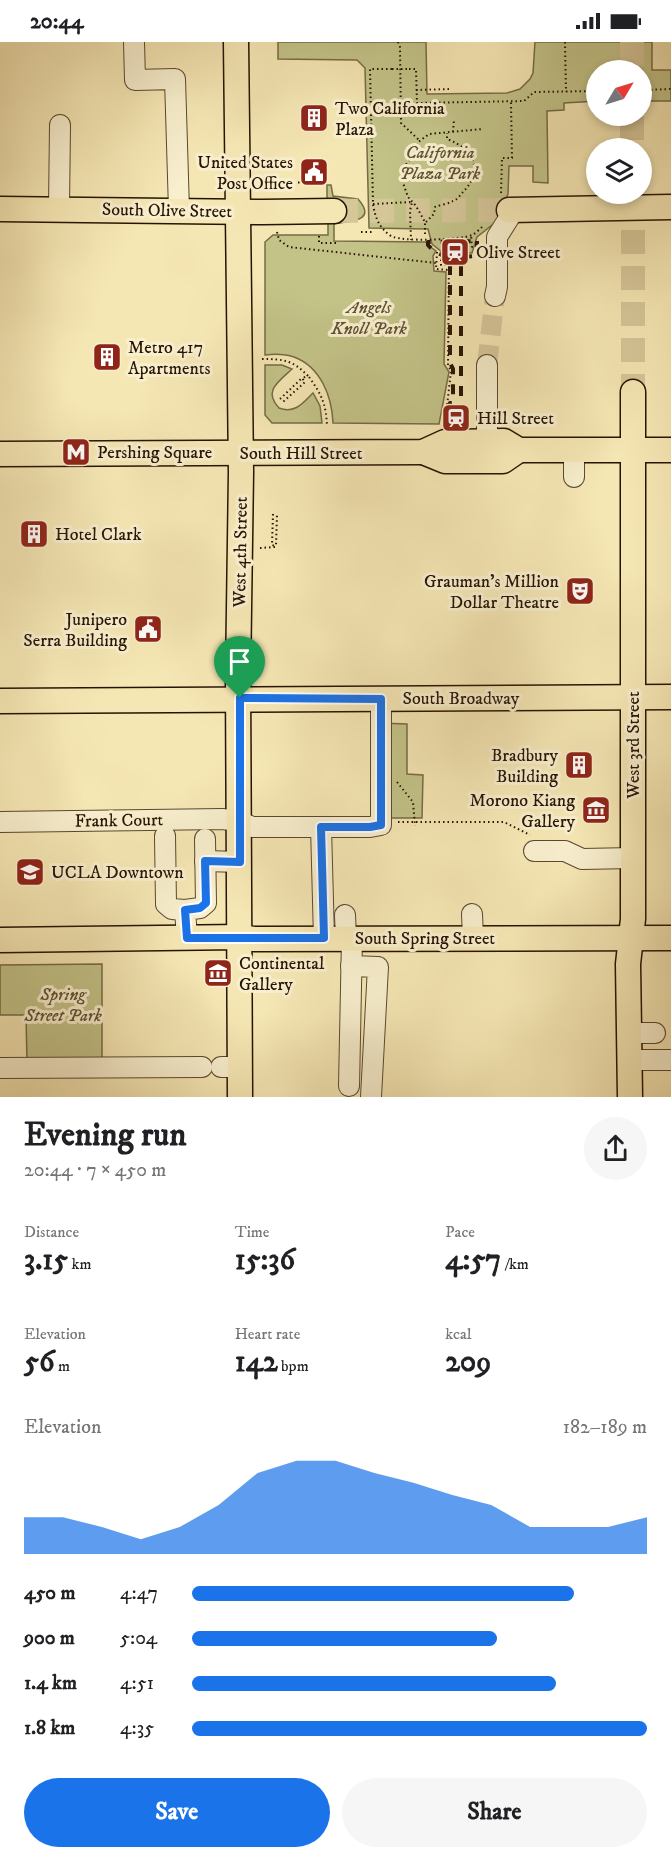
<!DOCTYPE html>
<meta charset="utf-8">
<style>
:root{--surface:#fff;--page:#f6f6f6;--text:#202124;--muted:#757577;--accent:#1a73e8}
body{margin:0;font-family:"IM FELL DW Pica",serif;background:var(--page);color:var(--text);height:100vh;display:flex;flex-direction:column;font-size:22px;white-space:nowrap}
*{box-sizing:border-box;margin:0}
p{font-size:20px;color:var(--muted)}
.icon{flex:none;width:33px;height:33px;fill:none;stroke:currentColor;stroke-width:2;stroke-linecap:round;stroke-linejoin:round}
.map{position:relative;height:1055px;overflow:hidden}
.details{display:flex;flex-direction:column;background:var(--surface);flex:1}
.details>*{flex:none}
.needle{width:39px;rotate:52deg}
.controls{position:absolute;left:586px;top:18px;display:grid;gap:12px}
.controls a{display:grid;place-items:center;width:66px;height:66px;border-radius:50%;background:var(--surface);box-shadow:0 3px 9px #0003;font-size:30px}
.pin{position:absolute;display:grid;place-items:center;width:51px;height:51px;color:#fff;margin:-62px -26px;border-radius:50% 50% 50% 0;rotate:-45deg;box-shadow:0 0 6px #0007}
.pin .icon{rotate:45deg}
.round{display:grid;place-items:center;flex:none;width:63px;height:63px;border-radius:32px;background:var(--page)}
.overview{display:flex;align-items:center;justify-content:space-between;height:102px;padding:0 24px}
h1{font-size:33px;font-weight:800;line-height:45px}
.metrics{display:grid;grid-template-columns:repeat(3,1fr);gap:9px;height:102px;padding:6px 24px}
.metrics div{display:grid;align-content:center}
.metrics b{font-size:30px;font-weight:800}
.metrics small{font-size:16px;font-weight:400}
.metrics p{font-size:16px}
.chart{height:168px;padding:12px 24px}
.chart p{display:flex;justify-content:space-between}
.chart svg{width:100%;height:108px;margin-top:6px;fill:var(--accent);opacity:.7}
.action{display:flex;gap:12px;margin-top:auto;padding:12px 24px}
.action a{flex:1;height:69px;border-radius:36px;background:var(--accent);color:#fff;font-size:24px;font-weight:800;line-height:69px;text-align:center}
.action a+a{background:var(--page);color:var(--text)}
ul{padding:0 24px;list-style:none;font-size:20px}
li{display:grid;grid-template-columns:96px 72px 1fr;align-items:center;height:45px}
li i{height:15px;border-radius:8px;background:var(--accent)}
.status{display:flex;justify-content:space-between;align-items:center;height:42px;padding:0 30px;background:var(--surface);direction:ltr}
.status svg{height:16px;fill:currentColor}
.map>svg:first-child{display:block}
.green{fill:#c3c388;stroke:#756b46;stroke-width:1.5}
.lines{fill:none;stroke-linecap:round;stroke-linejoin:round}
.minor-tunnel{stroke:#d6c799;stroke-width:20;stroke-dasharray:20 10;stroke-linecap:butt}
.major-tunnel{stroke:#d6c799;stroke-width:24;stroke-dasharray:24 12;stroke-linecap:butt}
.minor-casing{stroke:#5a482f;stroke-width:22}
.major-casing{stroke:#271303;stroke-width:27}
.path{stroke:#271303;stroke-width:2;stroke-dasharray:1.5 3;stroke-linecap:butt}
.minor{stroke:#f8efce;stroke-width:20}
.major{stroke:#f5e7b4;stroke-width:24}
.rail{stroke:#271303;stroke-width:4;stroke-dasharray:10 10;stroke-linecap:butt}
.path-bridge{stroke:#271303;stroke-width:2;stroke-dasharray:1.5 3;stroke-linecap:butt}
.route-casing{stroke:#fff;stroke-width:12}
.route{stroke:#1a73e8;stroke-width:8}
.labels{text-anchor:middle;stroke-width:6;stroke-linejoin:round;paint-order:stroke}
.poi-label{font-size:18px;fill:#271303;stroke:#f8efce;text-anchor:start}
.park-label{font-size:18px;font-style:italic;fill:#5e5132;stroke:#f8efce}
.street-label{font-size:18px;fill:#271303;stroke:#f8efce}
</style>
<div class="status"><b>20:44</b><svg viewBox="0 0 49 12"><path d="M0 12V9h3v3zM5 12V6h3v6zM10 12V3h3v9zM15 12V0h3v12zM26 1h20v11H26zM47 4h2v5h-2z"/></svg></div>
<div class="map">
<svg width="671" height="1055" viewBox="0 0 671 1055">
<rect width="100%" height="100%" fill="#f5e7b4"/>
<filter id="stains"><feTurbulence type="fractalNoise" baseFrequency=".00333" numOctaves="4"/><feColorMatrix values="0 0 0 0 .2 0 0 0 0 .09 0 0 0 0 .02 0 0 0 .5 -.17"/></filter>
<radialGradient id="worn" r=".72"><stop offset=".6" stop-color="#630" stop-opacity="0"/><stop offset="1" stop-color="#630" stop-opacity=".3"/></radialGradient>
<g class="green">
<path d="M 278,0 L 426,0 L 427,52 L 507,51 L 520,47 L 530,37 L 533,31 L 535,0 L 652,0 L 652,28 L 671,28 L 671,59 L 642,59 L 642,28 L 597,28 L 597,59 L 564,61 L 564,68 L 547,69 L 548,141 L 533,140 L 533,124 L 509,124 L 508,152 L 496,180 L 477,195 L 472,211 L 442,210 L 432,202 L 428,187 L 369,186 L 365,26 L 357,18 L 278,17 Z"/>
<path d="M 327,143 L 331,143 L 333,154 L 358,157 C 379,181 346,179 334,182 L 334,199 L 428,200 L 428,203 L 436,209 L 433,214 L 434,229 L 446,230 L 444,322 L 449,330 L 439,382 L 333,381 C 332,355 321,325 294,315 C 285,312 274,312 265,313 L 265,200 L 273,193 L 328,193 L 328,179 L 331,161 L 327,157 Z"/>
<path d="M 265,323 L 282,323 L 292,327 C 278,340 263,349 279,366 C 295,372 303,361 313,351 L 320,364 L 322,381 L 272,381 L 265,373 Z"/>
<path d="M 379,681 L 407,682 L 407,732 L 423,733 L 422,776 L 379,776 Z"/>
<path d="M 102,922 L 102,1019 L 27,1020 L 26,973 L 0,973 L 0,923 Z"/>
</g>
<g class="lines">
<path class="minor-tunnel" d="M 487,323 L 495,254"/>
<g class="major-tunnel">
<path d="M 632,0 L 632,28"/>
<path d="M 632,74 L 632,106"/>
<path d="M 633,152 L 633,350"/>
<path d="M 334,169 L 509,168"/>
</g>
<g class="minor-casing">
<g id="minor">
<path d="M 134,0 L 135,38 L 175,37 L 179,168"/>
<path d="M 59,166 L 60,83"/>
<path d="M 495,254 L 497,245 L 497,195 L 514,168"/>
<path d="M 487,323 L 487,400"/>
<path d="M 574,435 L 574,408"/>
<path d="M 0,780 L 222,777 L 239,779 L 252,785 L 370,785 L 381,783 L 381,657"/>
<path d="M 321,785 L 324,896"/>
<path d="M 165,794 L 166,862 L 172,867 L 185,868"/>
<path d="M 534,809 L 565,809 L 582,817 L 633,816"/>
<path d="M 205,819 L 240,820"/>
<path d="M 472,872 L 473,896"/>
<path d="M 345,873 L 346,896"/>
<path d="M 187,896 L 185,868 L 200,866 L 206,861 L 205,797"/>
<path d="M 351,924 L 378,925 L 371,1055"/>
<path d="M 629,991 L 655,991"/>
<path d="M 629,1018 L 671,1018"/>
<path d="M 221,1025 L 240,1025"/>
<path d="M 0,1026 L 202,1025"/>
<path d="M 349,1044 L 352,896"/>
</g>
</g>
<g class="major-casing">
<g id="major">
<path d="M 236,0 L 241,430 L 238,635 L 240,1055"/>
<path d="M 0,167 L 263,170 L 334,169"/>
<path d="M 509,168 L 671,165"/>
<path d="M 423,410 L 445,419 L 503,419 L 519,408"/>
<path d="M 0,412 L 423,410 L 445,400 L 453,400 L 504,399 L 519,408 L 671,408"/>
<path d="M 0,659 L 671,655"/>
<path d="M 0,898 L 240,895 L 254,897 L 671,896"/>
<path d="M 630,1055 L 628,922 L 633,877 L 633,350"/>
</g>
</g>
<g class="path">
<path d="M 398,0 L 400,5 L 401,81 L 420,99"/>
<path d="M 565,0 L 566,50"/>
<path d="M 392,27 L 370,27 L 373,162 C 375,175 379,186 391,194 C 401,200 460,198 472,193 C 475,192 480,187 483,184"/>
<path d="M 409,27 L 416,27 L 417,61 L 524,59 L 534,50 L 597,49"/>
<path d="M 416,48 L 452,47"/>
<path d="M 642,48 L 671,47"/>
<path d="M 453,90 L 454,78"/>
<path d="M 262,141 L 327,140"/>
<path d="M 501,151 L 502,116 L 512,116 L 511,59"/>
<path d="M 373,162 L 412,160 L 410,169 L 411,198"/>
<path d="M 426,180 L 434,172 L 435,165 C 440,163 448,162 453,159 C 457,158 460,153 463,150 C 485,127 473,107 447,97 L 447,91"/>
<path d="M 277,190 L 279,198 L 289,205 L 436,221"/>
<path d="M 361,190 L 374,190"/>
<path d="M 425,192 L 425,180 L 416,164 L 408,155 L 403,141 L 404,125 L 412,115 L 417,101 L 429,92 L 483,87"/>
<path d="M 319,194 L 319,201 L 336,201 L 336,199"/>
<path d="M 467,206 L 472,205 L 471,193"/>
<path d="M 437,210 L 436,227 L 449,228"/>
<path d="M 441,213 L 441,223 L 445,223 L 445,216 L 449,216 L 448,323 L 451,329 L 445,382"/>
<path d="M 262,317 C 283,317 293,318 308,334 L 302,336 L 305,340 L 283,360"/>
<path d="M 309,335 C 322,353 326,362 327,384"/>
<path d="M 280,357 L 302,336"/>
<path d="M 460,378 L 460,367"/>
<path d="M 273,472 L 272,503 L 275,504"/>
<path d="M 260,506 L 275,505 L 276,503 L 277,473"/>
<path d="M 397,740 L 413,760 L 415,784"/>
<path d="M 398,780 L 504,780 L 530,793"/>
</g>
<use href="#minor" class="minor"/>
<use href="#major" class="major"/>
<path class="rail" d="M 477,199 L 477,214 L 461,215 L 461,379 L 460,382 L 451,382 L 450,361 L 453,361 L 453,327 L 450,321 L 450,214 C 441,214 434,210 428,203 L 428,200 Z"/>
<path class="path-bridge" d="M 392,27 L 409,27"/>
</g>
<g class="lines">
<g class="route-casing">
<path id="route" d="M 240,656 L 381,657 L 381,783 L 370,785 L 321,785 L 324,896 L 187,896 L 185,868 L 200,866 L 206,861 L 205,819 L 240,820 Z"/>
</g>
<use href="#route" class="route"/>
</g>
<defs>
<g id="building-square" transform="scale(1.5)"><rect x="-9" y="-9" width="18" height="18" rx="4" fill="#8f2418" stroke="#f8efce"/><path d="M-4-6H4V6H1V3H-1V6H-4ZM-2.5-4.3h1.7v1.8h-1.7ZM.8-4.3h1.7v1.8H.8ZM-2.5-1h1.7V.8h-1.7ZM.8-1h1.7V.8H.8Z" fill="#fff"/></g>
<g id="civic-square" transform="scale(1.5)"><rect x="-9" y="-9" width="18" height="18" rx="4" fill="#8f2418" stroke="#f8efce"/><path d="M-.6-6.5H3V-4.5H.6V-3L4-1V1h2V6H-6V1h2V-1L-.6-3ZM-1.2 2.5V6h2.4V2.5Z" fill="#fff"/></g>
<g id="station-square" transform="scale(1.5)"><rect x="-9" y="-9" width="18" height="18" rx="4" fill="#8f2418" stroke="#f8efce"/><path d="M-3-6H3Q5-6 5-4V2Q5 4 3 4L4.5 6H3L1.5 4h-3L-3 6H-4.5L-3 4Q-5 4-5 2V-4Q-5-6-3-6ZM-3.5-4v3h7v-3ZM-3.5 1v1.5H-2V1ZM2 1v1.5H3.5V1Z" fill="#fff"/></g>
<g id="metro-square" transform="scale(1.5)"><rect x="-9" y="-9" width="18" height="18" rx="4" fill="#8f2418" stroke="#f8efce"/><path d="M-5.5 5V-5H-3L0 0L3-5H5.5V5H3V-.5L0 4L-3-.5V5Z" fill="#fff"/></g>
<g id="theatre-square" transform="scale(1.5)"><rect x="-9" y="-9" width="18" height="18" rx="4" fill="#8f2418" stroke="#f8efce"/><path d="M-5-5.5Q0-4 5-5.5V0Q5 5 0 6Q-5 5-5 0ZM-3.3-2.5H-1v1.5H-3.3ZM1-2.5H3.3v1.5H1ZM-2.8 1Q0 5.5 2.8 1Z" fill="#fff"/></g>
<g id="museum-square" transform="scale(1.5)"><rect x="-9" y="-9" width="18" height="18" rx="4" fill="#8f2418" stroke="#f8efce"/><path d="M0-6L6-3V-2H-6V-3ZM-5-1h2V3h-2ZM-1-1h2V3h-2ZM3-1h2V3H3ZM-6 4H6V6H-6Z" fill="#fff"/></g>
<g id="university-square" transform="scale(1.5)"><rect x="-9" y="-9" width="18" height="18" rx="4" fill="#8f2418" stroke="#f8efce"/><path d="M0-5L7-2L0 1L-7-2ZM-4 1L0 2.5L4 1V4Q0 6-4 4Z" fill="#fff"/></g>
</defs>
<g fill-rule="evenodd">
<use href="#building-square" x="314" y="76"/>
<use href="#civic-square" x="314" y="130"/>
<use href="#station-square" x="455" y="210"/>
<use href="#building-square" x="107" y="315"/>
<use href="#station-square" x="456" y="376"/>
<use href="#metro-square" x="76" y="410"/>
<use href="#building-square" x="34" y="492"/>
<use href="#theatre-square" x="580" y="549"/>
<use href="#civic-square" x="148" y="587"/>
<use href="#building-square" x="579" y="723"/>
<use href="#museum-square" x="596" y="768"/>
<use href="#university-square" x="30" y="830"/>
<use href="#museum-square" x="218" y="931"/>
</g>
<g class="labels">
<g class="poi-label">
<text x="335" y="72">Two California<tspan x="335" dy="21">Plaza</tspan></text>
<text x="293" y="126" text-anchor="end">United States<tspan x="293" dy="21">Post Office</tspan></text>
<text x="476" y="216">Olive Street</text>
<text x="128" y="311">Metro 417<tspan x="128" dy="21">Apartments</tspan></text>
<text x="477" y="382">Hill Street</text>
<text x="97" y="416">Pershing Square</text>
<text x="55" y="498">Hotel Clark</text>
<text x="559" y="545" text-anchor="end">Grauman's Million<tspan x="559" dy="21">Dollar Theatre</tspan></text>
<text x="127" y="583" text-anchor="end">Junipero<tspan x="127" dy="21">Serra Building</tspan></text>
<text x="558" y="719" text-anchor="end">Bradbury<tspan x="558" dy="21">Building</tspan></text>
<text x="575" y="764" text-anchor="end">Morono Kiang<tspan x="575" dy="21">Gallery</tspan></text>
<text x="51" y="836">UCLA Downtown</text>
<text x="239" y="927">Continental<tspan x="239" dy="21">Gallery</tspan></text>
</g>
<g class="park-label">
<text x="440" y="116">California<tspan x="440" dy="21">Plaza Park</tspan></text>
<text x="369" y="271">Angels<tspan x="369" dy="21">Knoll Park</tspan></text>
<text x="63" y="958">Spring<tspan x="63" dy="21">Street Park</tspan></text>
</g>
<g class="street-label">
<text transform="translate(167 168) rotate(1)" y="6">South Olive Street</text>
<text x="301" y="417">South Hill Street</text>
<text transform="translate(240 510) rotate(-89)" y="6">West 4th Street</text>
<text x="461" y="662">South Broadway</text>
<text transform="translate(633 703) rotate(-90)" y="6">West 3rd Street</text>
<text transform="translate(119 778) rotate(-1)" y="6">Frank Court</text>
<text x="425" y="902">South Spring Street</text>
</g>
</g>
<rect width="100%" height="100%" filter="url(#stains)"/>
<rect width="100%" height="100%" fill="url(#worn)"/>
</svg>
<div class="controls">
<a><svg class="needle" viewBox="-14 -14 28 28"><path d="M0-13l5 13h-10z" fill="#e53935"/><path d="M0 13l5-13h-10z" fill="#757577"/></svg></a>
<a><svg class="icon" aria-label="layers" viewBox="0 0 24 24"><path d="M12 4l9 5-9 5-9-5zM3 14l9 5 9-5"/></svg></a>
</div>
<div class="pin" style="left:240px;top:656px;background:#1e9e55"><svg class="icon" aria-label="arrive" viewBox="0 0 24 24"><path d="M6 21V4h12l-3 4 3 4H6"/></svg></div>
</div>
<section class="details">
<div class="overview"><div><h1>Evening run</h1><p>20:44 · 7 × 450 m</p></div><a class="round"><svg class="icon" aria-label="share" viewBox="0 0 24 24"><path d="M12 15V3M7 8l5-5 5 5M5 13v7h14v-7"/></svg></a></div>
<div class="metrics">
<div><p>Distance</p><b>3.15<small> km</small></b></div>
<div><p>Time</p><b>15:36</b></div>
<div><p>Pace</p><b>4:57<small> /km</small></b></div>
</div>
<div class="metrics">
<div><p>Elevation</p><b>56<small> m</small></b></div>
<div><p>Heart rate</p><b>142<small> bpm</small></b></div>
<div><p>kcal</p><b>209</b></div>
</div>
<div class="chart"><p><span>Elevation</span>182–189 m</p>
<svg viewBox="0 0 160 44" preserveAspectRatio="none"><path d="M0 44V29L10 29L20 33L30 38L40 33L50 24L60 11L70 6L80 6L90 11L100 15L110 20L120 24L130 33L140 33L150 33L160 29V44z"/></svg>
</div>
<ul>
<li><b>450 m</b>4:47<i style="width:84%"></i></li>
<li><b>900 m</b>5:04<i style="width:67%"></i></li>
<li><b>1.4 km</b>4:51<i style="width:80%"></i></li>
<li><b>1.8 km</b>4:35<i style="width:100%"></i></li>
</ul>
<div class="action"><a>Save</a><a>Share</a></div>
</section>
